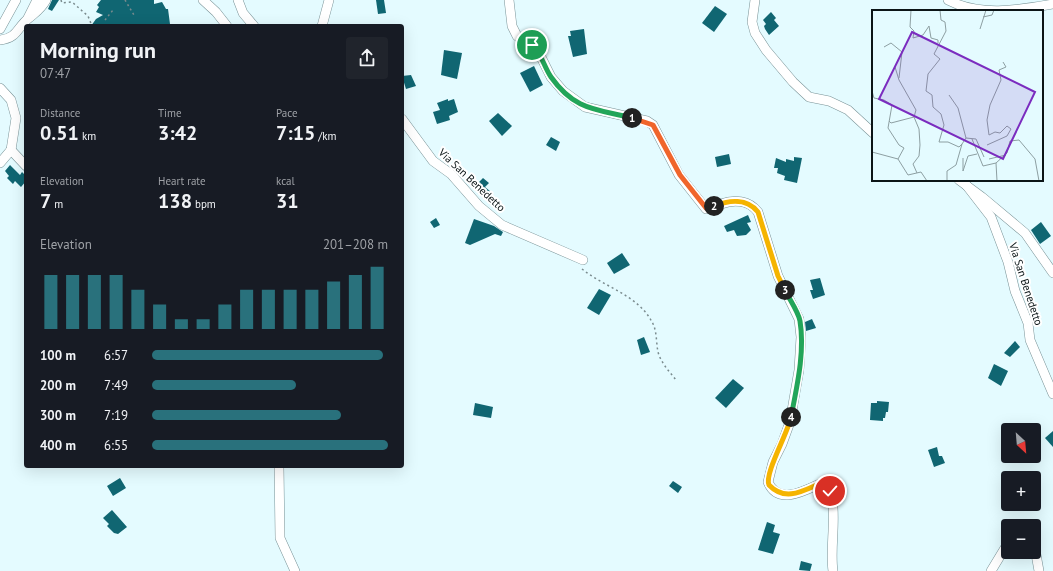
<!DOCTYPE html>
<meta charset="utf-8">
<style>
:root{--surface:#171b24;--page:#20242c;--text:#f1f3f6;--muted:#9ea1a6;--accent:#29717c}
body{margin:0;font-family:"PT Sans",sans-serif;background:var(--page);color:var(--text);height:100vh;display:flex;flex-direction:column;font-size:15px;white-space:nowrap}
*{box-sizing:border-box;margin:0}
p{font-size:13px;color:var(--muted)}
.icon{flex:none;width:22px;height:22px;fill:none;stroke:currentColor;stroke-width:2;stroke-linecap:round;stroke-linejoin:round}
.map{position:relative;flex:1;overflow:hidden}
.sheet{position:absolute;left:24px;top:24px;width:380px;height:444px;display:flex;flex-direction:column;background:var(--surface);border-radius:4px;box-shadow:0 4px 16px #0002}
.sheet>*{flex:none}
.needle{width:26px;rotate:154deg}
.buttons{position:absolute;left:1001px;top:423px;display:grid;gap:8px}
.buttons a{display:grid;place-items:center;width:40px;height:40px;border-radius:4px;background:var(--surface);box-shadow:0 4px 16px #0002;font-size:20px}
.pin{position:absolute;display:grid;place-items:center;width:34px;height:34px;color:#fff;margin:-17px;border:2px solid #fff;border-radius:50%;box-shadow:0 1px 4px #0007}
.km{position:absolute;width:20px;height:20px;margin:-10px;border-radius:50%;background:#222;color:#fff;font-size:11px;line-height:20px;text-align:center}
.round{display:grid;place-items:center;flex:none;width:42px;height:42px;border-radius:4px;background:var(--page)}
.head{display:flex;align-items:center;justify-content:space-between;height:68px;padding:0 16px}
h1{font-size:22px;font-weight:700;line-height:30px}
.figures{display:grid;grid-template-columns:repeat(3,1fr);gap:6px;height:68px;padding:4px 16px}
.figures div{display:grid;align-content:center}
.figures b{font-size:20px;font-weight:700}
.figures small{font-size:11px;font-weight:400}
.figures p{font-size:11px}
.chart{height:112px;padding:8px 16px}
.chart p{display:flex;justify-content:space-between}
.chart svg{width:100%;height:72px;margin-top:4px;stroke:var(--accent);stroke-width:6}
ul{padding:0 16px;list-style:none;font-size:13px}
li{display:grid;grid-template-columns:64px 48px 1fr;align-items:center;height:30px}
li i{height:10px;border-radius:5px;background:var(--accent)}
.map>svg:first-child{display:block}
.building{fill:#106672}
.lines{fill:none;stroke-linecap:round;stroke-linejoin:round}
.minor-casing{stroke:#799397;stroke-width:10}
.path{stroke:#7a8b8e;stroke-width:1.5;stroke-dasharray:2 3;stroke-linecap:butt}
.minor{stroke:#fff;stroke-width:9}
.split-1-casing{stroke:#fff;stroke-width:8}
.split-2-casing{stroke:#fff;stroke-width:8}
.split-3-casing{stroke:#fff;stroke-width:8}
.split-4-casing{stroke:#fff;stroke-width:8}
.split-5-casing{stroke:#fff;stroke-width:8}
.split-1{stroke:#22a559;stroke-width:5}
.split-2{stroke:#f0652b;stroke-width:5}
.split-3{stroke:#f5b400;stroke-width:5}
.split-4{stroke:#22a559;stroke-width:5}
.split-5{stroke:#f5b400;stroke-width:5}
.labels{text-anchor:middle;stroke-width:4;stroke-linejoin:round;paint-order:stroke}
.street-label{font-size:11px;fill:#0b1517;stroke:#fff}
.inset-road{fill:none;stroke:#8d9fa2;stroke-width:1}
.view{fill:#7b2cbf;fill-opacity:0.15;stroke:#7b2cbf;stroke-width:2}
.inset-edge{fill:none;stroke:#0b1517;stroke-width:2}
</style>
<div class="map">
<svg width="1053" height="571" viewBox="0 0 1053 571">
<rect width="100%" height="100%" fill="#e4fbff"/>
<g class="building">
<path d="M 52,0 L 59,0 L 52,11 L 48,9 Z"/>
<path d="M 101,0 L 154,0 L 154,4 L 162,2 L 166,9 L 168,9 L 170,24 L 163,26 L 91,26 L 96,19 L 103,15 L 96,12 L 99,7 L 97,5 Z"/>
<path d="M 376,0 L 384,0 L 386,13 L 378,14 Z"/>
<path d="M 715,6 L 727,14 L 714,32 L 702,23 Z"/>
<path d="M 771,12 L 776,18 L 774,20 L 779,26 L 769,35 L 765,29 L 764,26 L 766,24 L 763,20 Z"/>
<path d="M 584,29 L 587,54 L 573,57 L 568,36 L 571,36 L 570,31 Z"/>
<path d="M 444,50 L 462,53 L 457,79 L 441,75 Z"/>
<path d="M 534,66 L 543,85 L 530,92 L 520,73 Z"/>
<path d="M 411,75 L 416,86 L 406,89 L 402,76 Z"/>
<path d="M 448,99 L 448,101 L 454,99 L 458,112 L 449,116 L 450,120 L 437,124 L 433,112 L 440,110 L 437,103 Z"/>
<path d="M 498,113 L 512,126 L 502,136 L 489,121 Z"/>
<path d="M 551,137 L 560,142 L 556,151 L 546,145 Z"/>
<path d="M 729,154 L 731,164 L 717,167 L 715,157 Z"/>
<path d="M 794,157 L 802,158 L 797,183 L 784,180 L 785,176 L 777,173 L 778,168 L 774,168 L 776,158 L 786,162 L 786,159 L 794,161 Z"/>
<path d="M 10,165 L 20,175 L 22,172 L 26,176 L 26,181 L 21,187 L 15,181 L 13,184 L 7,178 L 9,176 L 5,171 Z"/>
<path d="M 483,178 L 489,183 L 485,187 L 491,192 L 486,198 L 473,188 Z"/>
<path d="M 748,215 L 751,222 L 747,223 L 751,230 L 746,235 L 737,236 L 734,230 L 727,232 L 724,226 Z"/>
<path d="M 436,218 L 440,225 L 434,228 L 430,222 Z"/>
<path d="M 474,219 L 494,226 L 503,232 L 501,236 L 495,234 L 470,245 L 465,243 Z"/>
<path d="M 1041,222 L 1051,236 L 1040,244 L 1031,230 Z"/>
<path d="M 622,253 L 630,265 L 614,274 L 607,263 Z"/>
<path d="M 820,278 L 825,295 L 813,299 L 810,290 L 813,290 L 810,280 Z"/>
<path d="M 599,289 L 611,295 L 599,315 L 587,308 Z"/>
<path d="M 812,319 L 816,328 L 806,331 L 805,322 Z"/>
<path d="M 644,337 L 650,352 L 641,355 L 637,340 Z"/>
<path d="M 1015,341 L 1020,347 L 1010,357 L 1004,353 Z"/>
<path d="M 994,364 L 1008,371 L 1001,386 L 988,378 Z"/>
<path d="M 733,379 L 744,388 L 726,408 L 715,398 Z"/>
<path d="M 877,401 L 889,402 L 888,412 L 886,412 L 885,418 L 883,418 L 883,421 L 870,420 L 871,403 L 877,403 Z"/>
<path d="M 475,403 L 493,407 L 491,418 L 473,415 Z"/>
<path d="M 1053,431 L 1053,447 L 1045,438 Z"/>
<path d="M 937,447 L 939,456 L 942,456 L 945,463 L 934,467 L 928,450 Z"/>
<path d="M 120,478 L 126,488 L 113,496 L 107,486 Z"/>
<path d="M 673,481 L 682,487 L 678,493 L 669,486 Z"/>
<path d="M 112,510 L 127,527 L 118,534 L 114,533 L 107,526 L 109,524 L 103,518 Z"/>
<path d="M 767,522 L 775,525 L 773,532 L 780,534 L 773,554 L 758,550 Z"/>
<path d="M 801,561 L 812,564 L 810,571 L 799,570 Z"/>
</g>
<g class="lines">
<g class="minor-casing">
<g id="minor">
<path d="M 203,0 L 216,12 L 227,26"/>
<path d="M 238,0 L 243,13 L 254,26"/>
<path d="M 509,0 L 512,26 L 517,36 L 538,51 L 551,77 L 563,91 L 585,107 L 647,121 L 653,125 L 679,175 L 706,209 C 711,208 716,205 721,204 C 734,199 749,200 758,212 L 778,276 L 799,319 L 801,337 L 799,370 L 790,422 L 782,444 L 773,462 L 768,482 C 779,508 809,488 826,481 C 840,508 829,543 833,571"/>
<path d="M 755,0 L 752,22 L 755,33 L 766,50 L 793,82 L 809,97 L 829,101 L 848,110 L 873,133"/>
<path d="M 948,0 C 980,17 1018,10 1053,4"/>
<path d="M 28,18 L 37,0"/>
<path d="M 322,26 L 329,0"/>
<path d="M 0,29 L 16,0"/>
<path d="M 0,40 C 18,38 17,27 29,18 C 36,12 41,9 46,0"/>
<path d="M 0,88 L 11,100 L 16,118 L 11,150"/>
<path d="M 402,119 L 433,161 L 451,174 L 479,206 L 502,225 L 583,260"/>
<path d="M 11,150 L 26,166"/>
<path d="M 0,163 L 11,150"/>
<path d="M 959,180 L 982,197 L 1025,233 L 1053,273"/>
<path d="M 967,186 L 991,217 L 1008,262 L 1015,291 L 1028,323 L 1030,340 L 1053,394"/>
<path d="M 279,466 L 280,538 L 295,571"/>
<path d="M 1034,543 L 1039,571"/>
<path d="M 991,571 L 1008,543"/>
</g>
</g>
<g class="path">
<path d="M 61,0 L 62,3 L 72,2 L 88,16 L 92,26"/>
<path d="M 125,0 L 134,15"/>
<path d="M 105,20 L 113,10"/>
<path d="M 169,26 L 178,26"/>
<path d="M 582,269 C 604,287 638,295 652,322 C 657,330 656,342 658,352 C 661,363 669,371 676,380"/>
</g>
<use href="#minor" class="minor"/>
</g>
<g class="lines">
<g class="split-1-casing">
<path id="split-1" d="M 532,45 C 542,54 544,67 551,77 C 575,111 597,109 632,118"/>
</g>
<g class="split-2-casing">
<path id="split-2" d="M 632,118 L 653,125 L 680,175 L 706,208 L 714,206"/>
</g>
<g class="split-3-casing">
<path id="split-3" d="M 714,206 C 729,200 747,198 758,212 L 778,276 L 785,290"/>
</g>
<g class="split-4-casing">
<path id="split-4" d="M 785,290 C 789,299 798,311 800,321 C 805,352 797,386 791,417"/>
</g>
<g class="split-5-casing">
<path id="split-5" d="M 791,417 C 788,433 764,474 769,485 C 787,504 807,488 826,481 L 830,491"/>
</g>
<use href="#split-1" class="split-1"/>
<use href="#split-2" class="split-2"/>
<use href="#split-3" class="split-3"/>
<use href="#split-4" class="split-4"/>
<use href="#split-5" class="split-5"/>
</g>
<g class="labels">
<g class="street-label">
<text transform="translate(472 180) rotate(43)" y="4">Via San Benedetto</text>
<text transform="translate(1026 284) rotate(72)" y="4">Via San Benedetto</text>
</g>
</g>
<g transform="translate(872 10)">
<rect width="171" height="171" fill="#e4fbff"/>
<path class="inset-road" d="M 39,0 L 38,17 L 42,21 L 41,28 L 51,25 L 57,16 L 59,28 L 66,30 L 66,33M 68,0 L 69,10 L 73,12 L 74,21 L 62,44 L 68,49 L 56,64 L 54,81 L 60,85 L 61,97 L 69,104 L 72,115 L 67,132 L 76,132 L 87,137 L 90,134M 111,7 L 120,5 L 122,0M 108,19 L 114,0M 12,37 L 19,33 L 30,42 L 27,68M 131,52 L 134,57 L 127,60 L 129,70 L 118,95 L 115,110 L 117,125 L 123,122 L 128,123 L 135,116 L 139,119 L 135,126M 23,57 L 27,70 L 44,100 L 42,107 L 47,119 L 48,135 L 47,146 L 41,154 L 45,163M 0,81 L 2,88 L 12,90 L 20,95 L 16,118 L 27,135 L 32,138 L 26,149M 77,85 L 86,98 L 94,128M 17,111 L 19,113 L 42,107M 100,129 L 111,156 L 124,153 L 125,171M 138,131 L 147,130 L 163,149 L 167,171M 115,135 L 135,126M 0,142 L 26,149M 91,148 L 91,161 L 96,146 L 105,144M 26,149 L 36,165 L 49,162 L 55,171M 117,149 L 134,145M 124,153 L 135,143 L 138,131M 75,171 L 75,161 L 84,155 L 90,134 L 94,128 L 104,129 L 112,147"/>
<path class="view" d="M 40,22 L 163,82 L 131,149 L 7,89 Z"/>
<rect width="171" height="171" class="inset-edge"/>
</g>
</svg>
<div class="buttons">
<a><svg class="needle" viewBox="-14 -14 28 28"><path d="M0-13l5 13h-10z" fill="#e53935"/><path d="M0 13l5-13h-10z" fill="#9ea1a6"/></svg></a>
<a>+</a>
<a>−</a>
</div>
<div class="pin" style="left:532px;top:45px;background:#1e9e55"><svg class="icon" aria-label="arrive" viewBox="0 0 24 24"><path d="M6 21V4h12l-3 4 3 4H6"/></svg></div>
<div class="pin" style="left:830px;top:491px;background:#d93025"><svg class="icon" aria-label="check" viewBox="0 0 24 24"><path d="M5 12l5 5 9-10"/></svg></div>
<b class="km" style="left:632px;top:118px">1</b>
<b class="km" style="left:714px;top:206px">2</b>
<b class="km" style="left:785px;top:290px">3</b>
<b class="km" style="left:791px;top:417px">4</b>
<section class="sheet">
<div class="head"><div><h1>Morning run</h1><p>07:47</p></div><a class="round"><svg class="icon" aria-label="share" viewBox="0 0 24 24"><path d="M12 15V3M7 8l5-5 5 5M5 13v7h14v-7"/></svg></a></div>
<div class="figures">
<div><p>Distance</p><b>0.51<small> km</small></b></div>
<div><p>Time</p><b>3:42</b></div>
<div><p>Pace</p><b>7:15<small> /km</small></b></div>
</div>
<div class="figures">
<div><p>Elevation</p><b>7<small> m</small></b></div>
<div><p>Heart rate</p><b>138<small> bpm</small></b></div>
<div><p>kcal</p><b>31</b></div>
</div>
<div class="chart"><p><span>Elevation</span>201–208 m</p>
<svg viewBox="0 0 160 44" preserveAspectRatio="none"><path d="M5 44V11M15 44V11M25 44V11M35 44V11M45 44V20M55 44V29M65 44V38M75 44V38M85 44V29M95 44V20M105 44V20M115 44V20M125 44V20M135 44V15M145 44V11M155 44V6"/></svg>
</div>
<ul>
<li><b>100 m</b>6:57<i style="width:98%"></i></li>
<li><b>200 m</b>7:49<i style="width:61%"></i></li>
<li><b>300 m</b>7:19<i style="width:80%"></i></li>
<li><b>400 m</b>6:55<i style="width:100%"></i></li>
</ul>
</section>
</div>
